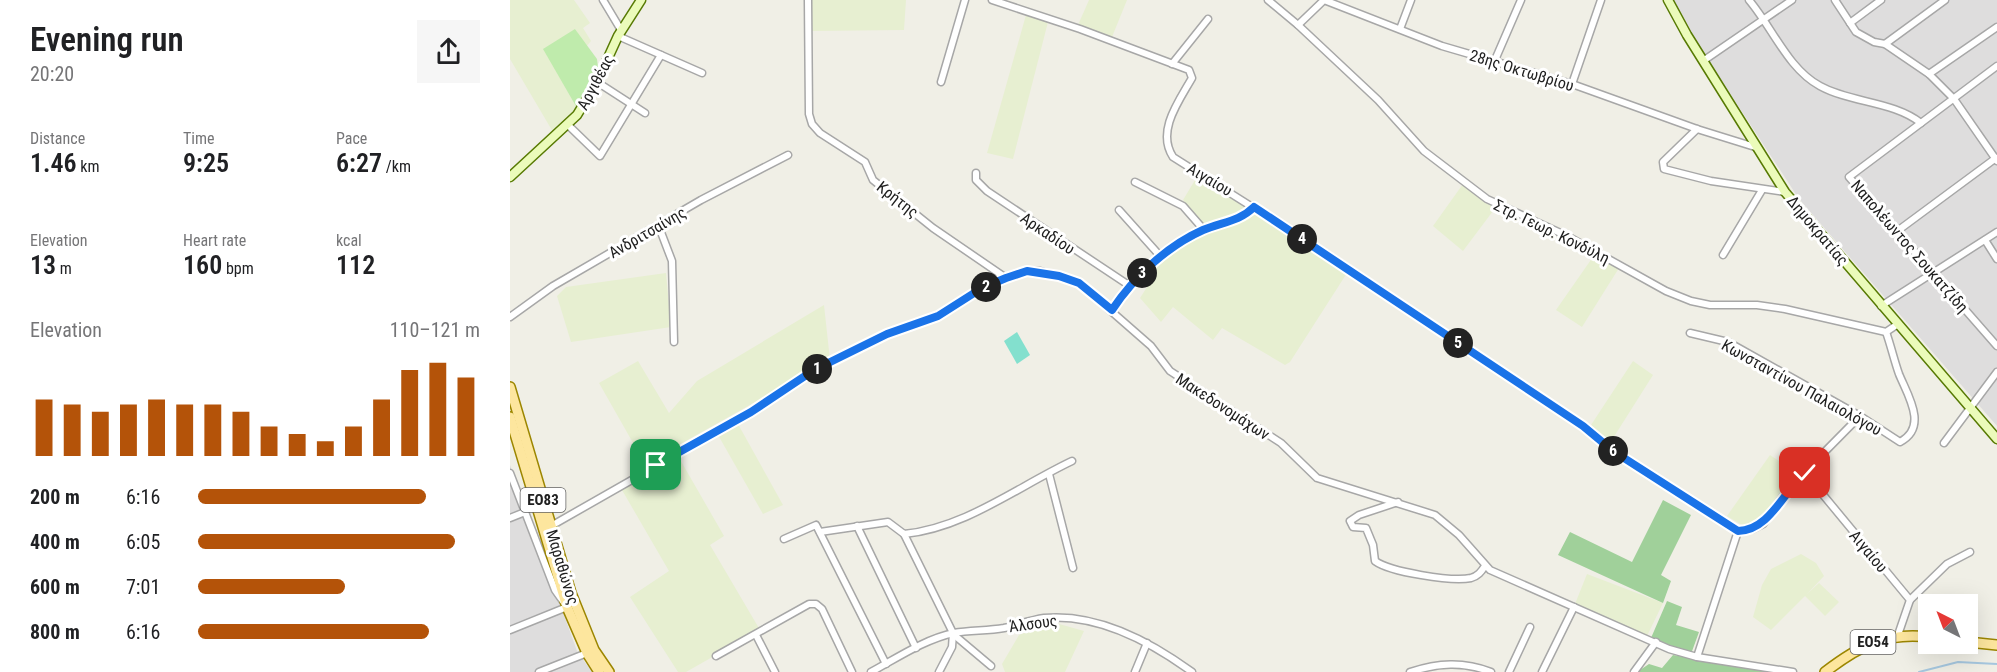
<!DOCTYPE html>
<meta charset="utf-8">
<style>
:root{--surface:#fff;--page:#f6f6f6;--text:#202124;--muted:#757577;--accent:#b45309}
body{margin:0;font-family:"Roboto Condensed",sans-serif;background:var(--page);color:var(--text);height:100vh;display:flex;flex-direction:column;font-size:22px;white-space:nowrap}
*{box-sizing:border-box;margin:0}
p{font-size:20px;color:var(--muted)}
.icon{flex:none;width:33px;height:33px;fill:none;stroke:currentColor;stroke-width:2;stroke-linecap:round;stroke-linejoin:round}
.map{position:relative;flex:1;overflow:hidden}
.details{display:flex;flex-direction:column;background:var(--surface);width:510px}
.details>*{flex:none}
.needle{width:39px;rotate:318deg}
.controls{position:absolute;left:1408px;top:594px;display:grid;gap:12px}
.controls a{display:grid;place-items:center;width:60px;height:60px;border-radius:0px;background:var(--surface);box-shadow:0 6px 24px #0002;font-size:30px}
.pin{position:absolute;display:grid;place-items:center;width:51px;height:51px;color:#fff;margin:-26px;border-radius:12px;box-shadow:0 3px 9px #0006}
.km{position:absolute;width:30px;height:30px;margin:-15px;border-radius:50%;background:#222;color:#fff;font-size:16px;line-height:30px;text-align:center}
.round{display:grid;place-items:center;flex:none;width:63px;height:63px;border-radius:0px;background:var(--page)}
.summary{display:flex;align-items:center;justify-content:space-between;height:102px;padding:0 30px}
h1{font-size:33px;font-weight:600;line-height:45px}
.figures{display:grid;grid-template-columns:repeat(3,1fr);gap:9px;height:102px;padding:6px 30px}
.figures div{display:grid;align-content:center}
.figures b{font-size:26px;font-weight:600}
.figures small{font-size:16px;font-weight:400}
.figures p{font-size:16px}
.chart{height:168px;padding:12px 30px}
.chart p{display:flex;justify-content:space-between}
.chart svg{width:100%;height:108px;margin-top:6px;stroke:var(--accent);stroke-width:6}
ul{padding:0 30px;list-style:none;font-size:20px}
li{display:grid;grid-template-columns:96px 72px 1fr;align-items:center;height:45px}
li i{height:15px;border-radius:8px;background:var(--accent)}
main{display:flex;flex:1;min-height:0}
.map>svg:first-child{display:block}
.residential{fill:#dedddd}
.farmland{fill:#e7efd1}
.grass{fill:#bfebac}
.forest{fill:#a0d09a}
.pitch{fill:#83e0ce}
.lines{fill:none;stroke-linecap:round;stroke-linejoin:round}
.stream{stroke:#a6c7df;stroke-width:2}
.street-casing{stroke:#a7a7a7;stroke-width:9}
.secondary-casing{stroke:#577a03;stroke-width:11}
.primary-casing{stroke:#9c8600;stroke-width:12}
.street{stroke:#fff;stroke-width:6}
.secondary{stroke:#ebfbba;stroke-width:8}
.primary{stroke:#fde69e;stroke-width:9}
.route-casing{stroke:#fff;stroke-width:12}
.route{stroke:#1a73e8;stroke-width:8}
.labels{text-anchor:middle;stroke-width:6;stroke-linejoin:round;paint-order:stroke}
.shield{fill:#fff;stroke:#636363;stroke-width:1.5}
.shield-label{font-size:15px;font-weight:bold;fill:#202020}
.street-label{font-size:16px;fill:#202020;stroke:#fff}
</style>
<main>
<section class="details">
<div class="summary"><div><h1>Evening run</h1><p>20:20</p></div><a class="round"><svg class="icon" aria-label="share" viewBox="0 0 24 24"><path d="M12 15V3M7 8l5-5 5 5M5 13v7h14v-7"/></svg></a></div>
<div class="figures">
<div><p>Distance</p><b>1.46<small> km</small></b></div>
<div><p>Time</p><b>9:25</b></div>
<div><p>Pace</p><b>6:27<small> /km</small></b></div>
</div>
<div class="figures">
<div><p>Elevation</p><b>13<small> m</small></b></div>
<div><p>Heart rate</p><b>160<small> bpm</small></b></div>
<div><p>kcal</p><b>112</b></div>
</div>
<div class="chart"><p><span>Elevation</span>110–121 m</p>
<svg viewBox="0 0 160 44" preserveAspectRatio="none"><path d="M5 44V21M15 44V23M25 44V26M35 44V23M45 44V21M55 44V23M65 44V23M75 44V26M85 44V32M95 44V35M105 44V38M115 44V32M125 44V21M135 44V9M145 44V6M155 44V12"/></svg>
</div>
<ul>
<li><b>200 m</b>6:16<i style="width:81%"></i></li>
<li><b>400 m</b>6:05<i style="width:91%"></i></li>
<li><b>600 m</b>7:01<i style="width:52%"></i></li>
<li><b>800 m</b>6:16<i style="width:82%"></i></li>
</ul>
</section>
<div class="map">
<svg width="1487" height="672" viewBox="0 0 1487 672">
<rect width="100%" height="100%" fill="#f0efe6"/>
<g class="residential">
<path d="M 1164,0 L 1487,0 L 1487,426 L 1289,199 L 1191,49 Z"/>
<path d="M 0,465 L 67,651 L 82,672 L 0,672 Z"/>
</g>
<g class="farmland">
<path d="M 0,0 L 64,0 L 80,23 L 73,28 L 81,41 L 76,47 L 65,29 L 67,108 L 43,132 L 0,59 Z"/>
<path d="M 300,0 L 396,0 L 394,30 L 301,31 Z"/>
<path d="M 579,0 L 617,0 L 602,37 L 568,25 Z"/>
<path d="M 516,15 L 538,22 L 503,159 L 477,153 Z"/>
<path d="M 688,175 L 742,207 L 735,213 L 696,227 L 673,200 Z"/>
<path d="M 953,184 L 986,207 L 953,251 L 923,226 Z"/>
<path d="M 747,211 L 837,273 L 780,362 L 775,365 L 712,328 L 703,340 L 663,307 L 651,322 L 630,298 L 639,284 L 635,276 L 646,264 L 696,232 L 728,224 Z"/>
<path d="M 1085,254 L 1109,268 L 1072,327 L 1046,310 Z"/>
<path d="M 156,273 L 161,327 L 61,342 L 47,296 L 56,287 Z"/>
<path d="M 314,305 L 320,360 L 135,464 L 89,383 L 128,361 L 159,413 L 187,381 Z"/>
<path d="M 1123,361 L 1143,375 L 1100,443 L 1081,425 Z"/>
<path d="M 228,424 L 273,505 L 253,514 L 208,435 Z"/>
<path d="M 1260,455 L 1285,472 L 1249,523 L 1237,528 L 1217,516 Z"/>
<path d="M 168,456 L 214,536 L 200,545 L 250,630 L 176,672 L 168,672 L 120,597 L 159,571 L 112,490 Z"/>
<path d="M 1291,554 L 1306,563 L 1314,576 L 1297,594 L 1309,583 L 1329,602 L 1315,616 L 1295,596 L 1261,630 L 1243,617 L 1252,585 L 1261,569 Z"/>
<path d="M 1077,574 L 1153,603 L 1137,636 L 1065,604 Z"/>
<path d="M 542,622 L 574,631 L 555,672 L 495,672 L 492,664 L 509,635 Z"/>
</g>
<path class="grass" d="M 65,29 L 87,59 L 88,67 L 67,108 L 33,49 Z"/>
<g class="forest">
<path d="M 1153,500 L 1181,515 L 1151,575 L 1161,581 L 1153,603 L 1048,555 L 1060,532 L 1122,562 Z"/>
<path d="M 1157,601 L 1172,607 L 1166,625 L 1189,632 L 1181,654 L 1141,638 Z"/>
<path d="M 1163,655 L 1263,672 L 1127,672 L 1139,664 L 1152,668 Z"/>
</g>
<path class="pitch" d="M 507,332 L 520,355 L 507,364 L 494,341 Z"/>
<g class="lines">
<path class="stream" d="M 1409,672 L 1448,662 L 1487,664"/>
<g class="street-casing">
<g id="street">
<path d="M 93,0 L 111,30"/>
<path d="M 298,0 L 299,114 L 302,124 L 310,133 L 355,162 L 363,180 L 423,228 L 496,278"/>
<path d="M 482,0 L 570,29 L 679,70 L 682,78 C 669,101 646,131 663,157 L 815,253 L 1073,426 L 1103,451 L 1228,531"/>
<path d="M 758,0 L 788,25 L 868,100 L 914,151 L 977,199 L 1057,236 L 1156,291 L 1181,301 L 1200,305 L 1247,305 L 1275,309 L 1376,332 L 1388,324"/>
<path d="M 1239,0 C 1262,27 1278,69 1310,86 C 1341,103 1383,101 1411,123"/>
<path d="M 1325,0 L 1346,32 L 1364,42 L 1375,44 L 1419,74 L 1444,99 L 1487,161"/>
<path d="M 1340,23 L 1371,0"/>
<path d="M 788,25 L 814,0 L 932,46 L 1062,84 L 1187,129 L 1245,147"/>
<path d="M 890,29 L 901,0"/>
<path d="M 108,36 L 192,73"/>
<path d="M 1375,44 L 1435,0"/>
<path d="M 985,60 L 1011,0"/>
<path d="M 1193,61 L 1282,0"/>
<path d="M 662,64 L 698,19"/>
<path d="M 1487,66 L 1339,177 L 1487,346"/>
<path d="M 1419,74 L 1487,27"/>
<path d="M 87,82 L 135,113"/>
<path d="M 431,82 L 455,0"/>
<path d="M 1062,84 L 1091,0"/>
<path d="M 58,125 L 90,156 L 151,55"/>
<path d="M 1187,129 L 1153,162 L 1154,169 L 1201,181 L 1275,192"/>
<path d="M 466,173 L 466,180 L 477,191 L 620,286"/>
<path d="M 625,182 L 673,206 L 694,230"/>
<path d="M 609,210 L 651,257"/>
<path d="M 149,227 L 162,261 L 164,342"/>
<path d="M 1386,232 L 1486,158"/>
<path d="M 1475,240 L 1487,259"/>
<path d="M 1213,255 L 1252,190"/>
<path d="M 1371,306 L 1487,232"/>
<path d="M 602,310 C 624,277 657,246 693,230 C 711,222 729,222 744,207"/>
<path d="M 0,317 L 43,286 L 191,200 L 278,155"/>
<path d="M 1180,333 L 1218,342 L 1350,416 L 1390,442 C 1419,427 1397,394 1389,374 C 1384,360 1381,346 1376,332"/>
<path d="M 1434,443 L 1487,372"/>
<path d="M 0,473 L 45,590 L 57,607 L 0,630"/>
<path d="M 1295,473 L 1400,600 L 1388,635"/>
<path d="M 539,474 L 563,568"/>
<path d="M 888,502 L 849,515 L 840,521 L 843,527 L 856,528 L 863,545 L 865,561 C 880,572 942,582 961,578 C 968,576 971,572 975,566"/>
<path d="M 0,518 L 15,512"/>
<path d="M 41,526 L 241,412 L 304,370 L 377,334 L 428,316 L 473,289 L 496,278 L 517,271 L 530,271 L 569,283 L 641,346 L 660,371 L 771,443 L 807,478 L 925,515 L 949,535 L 980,570 L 1159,649 L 1187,657 L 1283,672"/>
<path d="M 347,526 L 406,648"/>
<path d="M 1228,531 L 1243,529 L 1253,524 L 1279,488 L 1350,416"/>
<path d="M 310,532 L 378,522 L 394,534 C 455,528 507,487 562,461"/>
<path d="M 394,534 L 443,633 L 442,647 L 429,672"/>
<path d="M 274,539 L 306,525 L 376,664"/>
<path d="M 1400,600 L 1437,564 L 1460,552"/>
<path d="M 443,634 L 481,666"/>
<path d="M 246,635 L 265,672"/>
<path d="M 206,656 L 299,604 L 306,604 L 312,609 L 342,672"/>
<path d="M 1187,657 L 1228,531"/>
<path d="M 29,672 L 77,653"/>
<path d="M 361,672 C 387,658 415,639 444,633 C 460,630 477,631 494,628 C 507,625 521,620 534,618 C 587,613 641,642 682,672"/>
<path d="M 625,672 L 637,643"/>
<path d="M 900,672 C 928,663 953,661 981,672"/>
<path d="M 999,672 L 1020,627"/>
<path d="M 1032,672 L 1064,607"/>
<path d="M 1124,672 L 1146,642"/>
</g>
</g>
<g class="secondary-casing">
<g id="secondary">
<path d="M 1158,0 L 1177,35 L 1275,192 L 1487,439"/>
<path d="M 0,177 L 67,115 L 87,82 L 108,36 L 131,0"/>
</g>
</g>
<g class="primary-casing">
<g id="primary">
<path d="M 0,387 L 61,593 L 84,650 L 99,672"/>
<path d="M 0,417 L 57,607 L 77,653 L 89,672"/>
<path d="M 1458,642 L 1487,645"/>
<path d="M 1315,672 C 1349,646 1375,632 1419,637"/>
</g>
</g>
<use href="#street" class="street"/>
<use href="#secondary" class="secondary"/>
<use href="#primary" class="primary"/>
</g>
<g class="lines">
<g class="route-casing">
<path id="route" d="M 146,465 L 241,412 L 304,370 L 377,334 L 428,316 L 472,288 L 496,278 L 517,271 L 549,276 L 569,283 L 602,310 C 624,277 657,246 693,230 C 711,222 729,222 744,207 L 1073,426 L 1103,451 L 1228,531 C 1259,531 1274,491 1295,473"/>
</g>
<use href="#route" class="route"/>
</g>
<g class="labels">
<g class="shield">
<rect x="10.5" y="488" width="45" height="24" rx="4.5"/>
<rect x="1340.5" y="630" width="45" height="24" rx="4.5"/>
</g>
<g class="shield-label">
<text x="33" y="505">ΕΟ83</text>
<text x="1363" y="647">ΕΟ54</text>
</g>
<g class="street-label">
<text transform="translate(1012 70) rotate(17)" y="6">28ης Οκτωβρίου</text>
<text transform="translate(85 82) rotate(-62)" y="6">Αργιθέας</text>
<text transform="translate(700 179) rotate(31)" y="6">Αιγαίου</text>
<text transform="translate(388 199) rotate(38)" y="6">Κρήτης</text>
<text transform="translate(1308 230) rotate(50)" y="6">Δημοκρατίας</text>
<text transform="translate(1042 231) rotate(26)" y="6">Στρ. Γεωρ. Κονδύλη</text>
<text transform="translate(137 232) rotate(-30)" y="6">Ανδριτσαίνης</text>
<text transform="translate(538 233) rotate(34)" y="6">Αρκαδίου</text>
<text transform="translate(1400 246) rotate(49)" y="6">Ναπολέωντος Σουκατζίδη</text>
<text transform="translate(1292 387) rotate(29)" y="6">Κωνσταντίνου Παλαιολόγου</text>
<text transform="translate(713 406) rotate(33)" y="6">Μακεδονομάχων</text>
<text transform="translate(1359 551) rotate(50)" y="6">Αιγαίου</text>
<text transform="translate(53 567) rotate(73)" y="6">Μαραθώνος</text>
<text transform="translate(523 623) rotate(-8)" y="6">Άλσους</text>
</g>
</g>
</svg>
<div class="controls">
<a><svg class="needle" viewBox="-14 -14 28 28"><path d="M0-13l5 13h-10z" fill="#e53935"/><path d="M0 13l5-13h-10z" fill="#757577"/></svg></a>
</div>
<div class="pin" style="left:146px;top:465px;background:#1e9e55"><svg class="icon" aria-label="arrive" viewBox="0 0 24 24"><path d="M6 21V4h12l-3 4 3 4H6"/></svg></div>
<div class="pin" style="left:1295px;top:473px;background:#d93025"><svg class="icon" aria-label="check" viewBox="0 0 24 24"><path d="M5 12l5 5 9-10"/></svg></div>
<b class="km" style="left:307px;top:369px">1</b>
<b class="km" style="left:476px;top:287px">2</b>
<b class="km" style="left:632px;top:273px">3</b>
<b class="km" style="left:792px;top:239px">4</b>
<b class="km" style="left:948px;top:343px">5</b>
<b class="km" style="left:1103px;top:451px">6</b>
</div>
</main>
